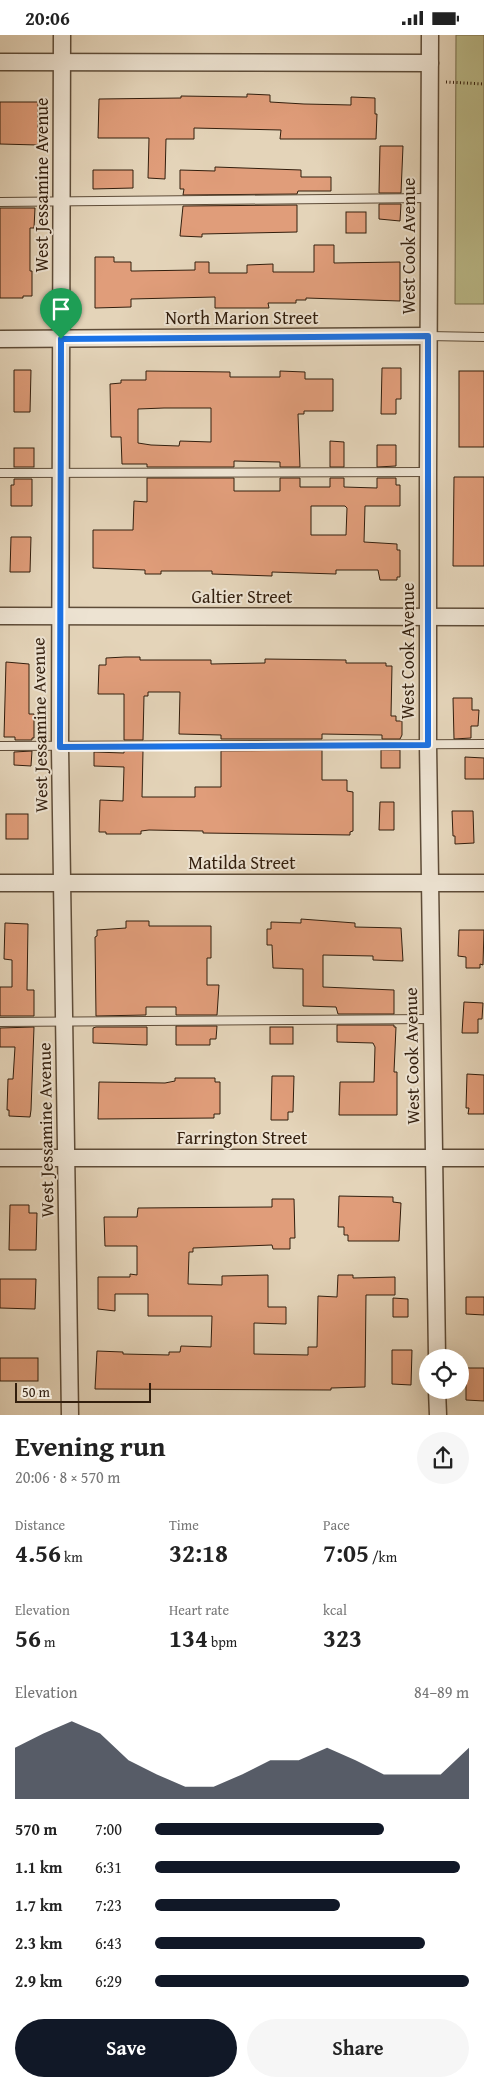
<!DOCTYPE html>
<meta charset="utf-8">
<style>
:root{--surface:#fff;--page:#f6f6f6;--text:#222;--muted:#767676;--accent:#111827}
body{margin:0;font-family:"Gentium Book Plus",serif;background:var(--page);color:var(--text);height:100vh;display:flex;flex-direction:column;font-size:19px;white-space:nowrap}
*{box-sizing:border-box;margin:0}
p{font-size:16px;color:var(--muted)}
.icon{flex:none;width:28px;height:28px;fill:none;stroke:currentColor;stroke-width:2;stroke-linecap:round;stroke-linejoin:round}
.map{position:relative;height:1380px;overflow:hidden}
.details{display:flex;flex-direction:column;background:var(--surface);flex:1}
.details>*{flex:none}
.tools{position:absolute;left:419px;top:1314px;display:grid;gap:10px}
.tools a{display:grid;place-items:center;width:50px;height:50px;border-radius:50%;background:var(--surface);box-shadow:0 5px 20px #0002;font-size:25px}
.scale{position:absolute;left:15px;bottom:12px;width:136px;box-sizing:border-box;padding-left:5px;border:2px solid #321e0d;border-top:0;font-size:14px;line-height:18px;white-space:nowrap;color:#321e0d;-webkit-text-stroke:4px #ede3d2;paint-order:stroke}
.pin{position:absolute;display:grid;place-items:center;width:42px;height:42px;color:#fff;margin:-51px -21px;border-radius:50% 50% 50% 0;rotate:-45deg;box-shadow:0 0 5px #0007}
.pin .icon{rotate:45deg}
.round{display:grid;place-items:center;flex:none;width:52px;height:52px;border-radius:26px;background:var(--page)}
.summary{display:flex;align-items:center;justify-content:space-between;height:85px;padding:0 15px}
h1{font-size:28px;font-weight:600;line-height:38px}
.stats{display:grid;grid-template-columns:repeat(3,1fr);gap:8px;height:85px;padding:5px 15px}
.stats div{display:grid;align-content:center}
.stats b{font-size:25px;font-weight:600}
.stats small{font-size:14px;font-weight:400}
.stats p{font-size:14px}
.chart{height:140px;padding:10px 15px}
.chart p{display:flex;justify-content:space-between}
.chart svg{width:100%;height:90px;margin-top:5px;fill:var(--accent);opacity:.7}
.action{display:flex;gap:10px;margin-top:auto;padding:10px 15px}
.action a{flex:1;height:58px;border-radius:30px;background:var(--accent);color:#fff;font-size:20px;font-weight:600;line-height:58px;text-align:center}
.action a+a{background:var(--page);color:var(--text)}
ul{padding:0 15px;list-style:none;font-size:16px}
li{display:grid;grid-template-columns:80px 60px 1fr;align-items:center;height:38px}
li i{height:12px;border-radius:6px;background:var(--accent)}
.status{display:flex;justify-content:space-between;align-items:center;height:35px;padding:0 25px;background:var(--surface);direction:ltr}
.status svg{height:14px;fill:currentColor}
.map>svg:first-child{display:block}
.green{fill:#bbbb8a;stroke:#766c4c}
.building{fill:#e09d7a;stroke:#321e0d;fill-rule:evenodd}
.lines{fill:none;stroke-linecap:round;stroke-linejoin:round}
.lane-casing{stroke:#5e4c38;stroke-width:10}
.street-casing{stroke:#5e4c38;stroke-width:19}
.path{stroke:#321e0d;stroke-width:3;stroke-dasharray:1 2.5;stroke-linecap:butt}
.lane{stroke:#ede3d2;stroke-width:8}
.street{stroke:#ede3d2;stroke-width:16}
.route-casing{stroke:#fff;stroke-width:10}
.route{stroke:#1a73e8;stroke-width:6}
.labels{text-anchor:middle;stroke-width:4;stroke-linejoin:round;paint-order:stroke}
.street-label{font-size:18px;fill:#321e0d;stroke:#ede3d2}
</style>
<div class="status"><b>20:06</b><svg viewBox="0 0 49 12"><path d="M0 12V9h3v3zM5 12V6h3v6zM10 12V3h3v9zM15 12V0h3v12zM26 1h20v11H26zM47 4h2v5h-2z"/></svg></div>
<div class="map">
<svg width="484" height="1380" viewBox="0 0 484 1380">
<rect width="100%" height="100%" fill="#e4d4b9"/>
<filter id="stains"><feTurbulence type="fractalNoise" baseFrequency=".004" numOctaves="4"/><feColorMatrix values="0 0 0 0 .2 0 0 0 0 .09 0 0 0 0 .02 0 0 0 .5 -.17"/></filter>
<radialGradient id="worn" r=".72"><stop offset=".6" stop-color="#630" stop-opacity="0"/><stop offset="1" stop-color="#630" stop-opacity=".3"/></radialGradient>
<path class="green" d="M 456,0 L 484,0 L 484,269 L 455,269 Z"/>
<g class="building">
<path d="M 247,59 L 270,60 L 270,67 L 304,69 L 351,70 L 351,62 L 375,63 L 375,79 L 377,79 L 376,104 L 280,104 L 281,95 L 194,93 L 194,104 L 166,104 L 165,144 L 148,143 L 149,103 L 98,103 L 99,64 L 181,63 L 181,61 L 247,62 Z"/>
<path d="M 0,67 L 38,67 L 38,110 L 0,109 Z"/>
<path d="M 380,111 L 403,111 L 401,158 L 379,158 Z"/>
<path d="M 215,132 L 301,135 L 301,142 L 331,142 L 331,156 L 298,156 L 297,159 L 183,160 L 184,154 L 180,154 L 180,135 L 215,136 Z"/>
<path d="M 93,135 L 133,135 L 133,153 L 93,154 Z"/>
<path d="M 379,169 L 401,169 L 400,186 L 379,184 Z"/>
<path d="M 297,170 L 297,197 L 202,199 L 202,202 L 180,201 L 183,171 Z"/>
<path d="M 0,173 L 35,173 L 34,193 L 30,193 L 30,236 L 32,236 L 32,261 L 23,261 L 23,263 L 0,263 Z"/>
<rect x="346" y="177" width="20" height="21"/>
<path d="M 314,210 L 334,210 L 334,228 L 400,227 L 400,266 L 306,263 L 306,265 L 296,265 L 296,268 L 268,268 L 269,273 L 215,273 L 215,262 L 131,264 L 131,272 L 95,273 L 95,222 L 114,222 L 114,227 L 131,227 L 131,236 L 135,236 L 195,235 L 195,227 L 209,227 L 209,238 L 247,238 L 247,230 L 273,229 L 273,237 L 314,237 Z"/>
<path d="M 382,333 L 401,333 L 401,364 L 396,364 L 396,379 L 381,379 Z"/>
<path d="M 14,335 L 31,335 L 30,377 L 14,377 Z"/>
<path d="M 146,336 L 230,337 L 230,342 L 280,342 L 280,336 L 305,337 L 305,344 L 333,344 L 333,376 L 304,376 L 304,379 L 298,379 L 300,432 L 280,432 L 280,427 L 234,426 L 234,432 L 147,432 L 147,429 L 122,429 L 121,402 L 111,402 L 110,349 L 121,348 L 121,345 L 146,345 ZM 164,373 L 211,373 L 211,407 L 180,406 L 179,411 L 151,410 L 138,408 L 138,374 Z"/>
<rect x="459" y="336" width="25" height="76"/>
<path d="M 330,406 L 344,407 L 344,432 L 330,432 Z"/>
<path d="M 377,410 L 396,410 L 396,431 L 377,432 Z"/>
<rect x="14" y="413" width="20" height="19"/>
<path d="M 454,442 L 484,442 L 484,531 L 453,531 Z"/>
<path d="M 147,443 L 234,443 L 234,456 L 280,456 L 280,443 L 300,443 L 300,452 L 330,452 L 330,443 L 344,443 L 344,452 L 377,453 L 377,443 L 396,443 L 396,450 L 400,450 L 400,471 L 365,471 L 364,507 L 397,509 L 397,515 L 400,515 L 400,542 L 397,542 L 397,545 L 380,545 L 378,535 L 336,535 L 336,539 L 272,537 L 272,541 L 212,539 L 212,536 L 161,536 L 161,539 L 145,539 L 145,535 L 93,533 L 93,495 L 133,495 L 134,466 L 147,467 ZM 311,471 L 345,471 L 347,473 L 346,500 L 311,500 Z"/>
<path d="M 14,444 L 32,444 L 32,471 L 11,471 L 11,450 L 14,450 Z"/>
<path d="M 11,502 L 31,502 L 30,537 L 10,537 Z"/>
<path d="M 125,622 L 140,622 L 140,625 L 211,625 L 211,629 L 265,628 L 265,624 L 346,625 L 346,628 L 386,628 L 386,631 L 392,631 L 391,681 L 396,681 L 396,686 L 402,686 L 402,700 L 400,704 L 382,704 L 382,700 L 322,699 L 322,704 L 221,704 L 221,700 L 179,699 L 180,657 L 148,657 L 148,661 L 144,661 L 143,705 L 124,705 L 124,659 L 98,659 L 99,630 L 106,630 L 106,623 Z"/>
<path d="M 6,627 L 29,629 L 29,679 L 34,679 L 34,703 L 32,703 L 32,705 L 15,705 L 15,702 L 4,702 Z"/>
<path d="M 453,663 L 472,663 L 472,675 L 479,675 L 478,691 L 471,691 L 471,703 L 454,704 Z"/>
<path d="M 322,715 L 322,745 L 347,745 L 347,756 L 353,757 L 353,796 L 350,797 L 350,800 L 203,798 L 203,796 L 149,795 L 141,796 L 141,799 L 106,799 L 106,797 L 99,797 L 100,765 L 123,766 L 124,732 L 94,731 L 94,717 L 124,718 L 124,716 L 143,716 L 142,762 L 195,762 L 195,752 L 221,752 L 221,716 Z"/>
<rect x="381" y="715" width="19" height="18"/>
<path d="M 32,716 L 31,731 L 14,730 L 14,717 Z"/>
<path d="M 465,722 L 484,723 L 484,744 L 465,744 Z"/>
<path d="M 380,767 L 394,767 L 394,795 L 379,795 Z"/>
<path d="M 452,776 L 473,776 L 474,808 L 455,809 L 455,801 L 453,801 Z"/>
<rect x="6" y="779" width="22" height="25"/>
<path d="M 301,884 L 355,888 L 355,892 L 401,893 L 403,926 L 373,925 L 373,921 L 323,920 L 323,952 L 394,955 L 394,979 L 338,979 L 336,972 L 303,971 L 303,934 L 273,933 L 272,910 L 267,910 L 267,894 L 271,894 L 271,887 L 301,888 Z"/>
<path d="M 126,886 L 149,886 L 149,891 L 211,891 L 211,923 L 207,923 L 207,950 L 219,950 L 217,980 L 176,980 L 176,972 L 146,972 L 146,980 L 96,981 L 95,902 L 97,901 L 97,895 L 126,893 Z"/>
<path d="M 5,888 L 28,889 L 27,955 L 34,955 L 34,981 L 0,981 L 0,952 L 12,952 L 12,925 L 4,924 Z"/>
<path d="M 459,895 L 484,895 L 483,930 L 480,929 L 480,933 L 466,933 L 466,922 L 458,921 Z"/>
<path d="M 464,967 L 483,968 L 482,984 L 478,984 L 478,998 L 462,998 Z"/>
<path d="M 337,990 L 394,990 L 394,992 L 396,992 L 394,1037 L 397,1037 L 397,1080 L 339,1080 L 340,1047 L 374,1047 L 375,1012 L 373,1008 L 337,1007 Z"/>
<path d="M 176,991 L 217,991 L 216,1004 L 210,1004 L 210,1010 L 176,1010 Z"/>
<path d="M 34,992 L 31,1075 L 30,1082 L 9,1081 L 9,1075 L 7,1075 L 8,1044 L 13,1044 L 15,1012 L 0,1012 L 0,993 Z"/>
<path d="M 96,992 L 147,992 L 147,1010 L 93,1008 L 93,993 Z"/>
<rect x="270" y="992" width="23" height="17"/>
<path d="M 467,1039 L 484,1040 L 484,1079 L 468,1079 L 469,1073 L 466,1073 Z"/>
<path d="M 272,1041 L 294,1041 L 293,1077 L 288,1077 L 288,1085 L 271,1085 Z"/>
<path d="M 175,1043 L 215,1043 L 215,1047 L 220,1047 L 220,1079 L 214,1079 L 214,1083 L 98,1084 L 99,1047 L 165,1048 L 175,1046 Z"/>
<path d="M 339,1161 L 393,1162 L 393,1167 L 401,1168 L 399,1206 L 348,1206 L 348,1200 L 344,1200 L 344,1192 L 338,1192 Z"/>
<path d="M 272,1164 L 294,1164 L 295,1203 L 290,1203 L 290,1214 L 273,1214 L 272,1210 L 193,1213 L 193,1217 L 189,1217 L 188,1249 L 222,1250 L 222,1241 L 268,1240 L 268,1272 L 286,1272 L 286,1289 L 254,1288 L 254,1319 L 308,1320 L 308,1312 L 317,1312 L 318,1261 L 337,1262 L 338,1240 L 353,1240 L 353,1243 L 395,1242 L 395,1260 L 366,1260 L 365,1352 L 331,1353 L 331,1355 L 95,1354 L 97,1316 L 123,1317 L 123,1319 L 169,1320 L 169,1317 L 180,1317 L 181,1311 L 211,1312 L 212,1281 L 148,1281 L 148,1259 L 115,1259 L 115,1276 L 98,1274 L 98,1242 L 130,1242 L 130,1239 L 137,1240 L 137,1211 L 105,1211 L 104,1182 L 137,1182 L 138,1173 L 272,1172 Z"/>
<path d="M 10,1170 L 29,1170 L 29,1178 L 37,1178 L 36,1215 L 9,1215 Z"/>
<path d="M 0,1244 L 36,1244 L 35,1274 L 0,1273 Z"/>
<path d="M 466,1262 L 484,1262 L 484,1280 L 466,1279 Z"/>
<path d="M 393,1263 L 408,1264 L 408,1282 L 393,1282 Z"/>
<path d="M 392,1315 L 412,1315 L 411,1350 L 392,1349 Z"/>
<rect x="0" y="1323" width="38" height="23"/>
<path d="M 466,1333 L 484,1333 L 484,1366 L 466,1365 Z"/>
</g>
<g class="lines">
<g class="lane-casing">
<g id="lane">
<path d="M 0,167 L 429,163"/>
<path d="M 428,301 L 484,302"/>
<path d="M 0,438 L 428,437"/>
<path d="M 0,711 L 484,709"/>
<path d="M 0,987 L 432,984"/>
</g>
</g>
<g class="street-casing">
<g id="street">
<path d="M 62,0 L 60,712 L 70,1380"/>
<path d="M 430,0 L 428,437 L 428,709 L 437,1322"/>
<path d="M 0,27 L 430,28"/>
<path d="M 0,304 L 428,301"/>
<path d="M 0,581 L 484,582"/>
<path d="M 0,848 L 484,848"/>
<path d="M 0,1123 L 484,1123"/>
<path d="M 437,1355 L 438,1380"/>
</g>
</g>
<path class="path" d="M 446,47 L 484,49"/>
<use href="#lane" class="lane"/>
<use href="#street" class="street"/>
</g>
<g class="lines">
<g class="route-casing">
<path id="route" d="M 428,301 L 428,710 L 60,712 L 61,304 Z"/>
</g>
<use href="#route" class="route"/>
</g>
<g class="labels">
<g class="street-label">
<text transform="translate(42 150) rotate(-90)" y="6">West Jessamine Avenue</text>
<text transform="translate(409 211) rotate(-90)" y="6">West Cook Avenue</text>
<text x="242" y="289">North Marion Street</text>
<text x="242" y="568">Galtier Street</text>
<text transform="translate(408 616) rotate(-90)" y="6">West Cook Avenue</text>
<text transform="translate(40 690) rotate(-91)" y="6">West Jessamine Avenue</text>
<text x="242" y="834">Matilda Street</text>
<text transform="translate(412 1021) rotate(-91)" y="6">West Cook Avenue</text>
<text transform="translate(46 1095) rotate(-91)" y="6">West Jessamine Avenue</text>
<text x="242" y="1109">Farrington Street</text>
</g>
</g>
<rect width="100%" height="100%" filter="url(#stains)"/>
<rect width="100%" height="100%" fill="url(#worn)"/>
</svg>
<div class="tools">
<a><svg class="icon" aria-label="locate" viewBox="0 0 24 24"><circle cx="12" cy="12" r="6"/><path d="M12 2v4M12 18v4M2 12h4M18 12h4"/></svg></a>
</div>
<div class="scale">50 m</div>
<div class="pin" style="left:61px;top:304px;background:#1e9e55"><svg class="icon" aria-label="arrive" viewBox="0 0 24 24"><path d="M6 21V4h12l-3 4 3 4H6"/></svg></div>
</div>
<section class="details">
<div class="summary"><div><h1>Evening run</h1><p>20:06 · 8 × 570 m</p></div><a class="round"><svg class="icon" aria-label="share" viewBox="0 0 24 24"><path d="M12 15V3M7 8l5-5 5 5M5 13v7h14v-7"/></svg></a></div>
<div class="stats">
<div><p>Distance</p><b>4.56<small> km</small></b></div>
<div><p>Time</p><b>32:18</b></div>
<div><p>Pace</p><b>7:05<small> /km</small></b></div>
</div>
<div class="stats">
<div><p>Elevation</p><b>56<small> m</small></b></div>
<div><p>Heart rate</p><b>134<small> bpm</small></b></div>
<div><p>kcal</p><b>323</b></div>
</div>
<div class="chart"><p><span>Elevation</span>84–89 m</p>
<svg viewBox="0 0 160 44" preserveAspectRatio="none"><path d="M0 44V19L10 12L20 6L30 12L40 25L50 32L60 38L70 38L80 32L90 25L100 25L110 19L120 25L130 32L140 32L150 32L160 19V44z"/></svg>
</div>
<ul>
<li><b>570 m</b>7:00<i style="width:73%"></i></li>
<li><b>1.1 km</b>6:31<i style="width:97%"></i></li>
<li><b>1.7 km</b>7:23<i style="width:59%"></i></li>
<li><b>2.3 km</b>6:43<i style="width:86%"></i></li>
<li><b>2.9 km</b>6:29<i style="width:100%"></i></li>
</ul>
<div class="action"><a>Save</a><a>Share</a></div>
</section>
